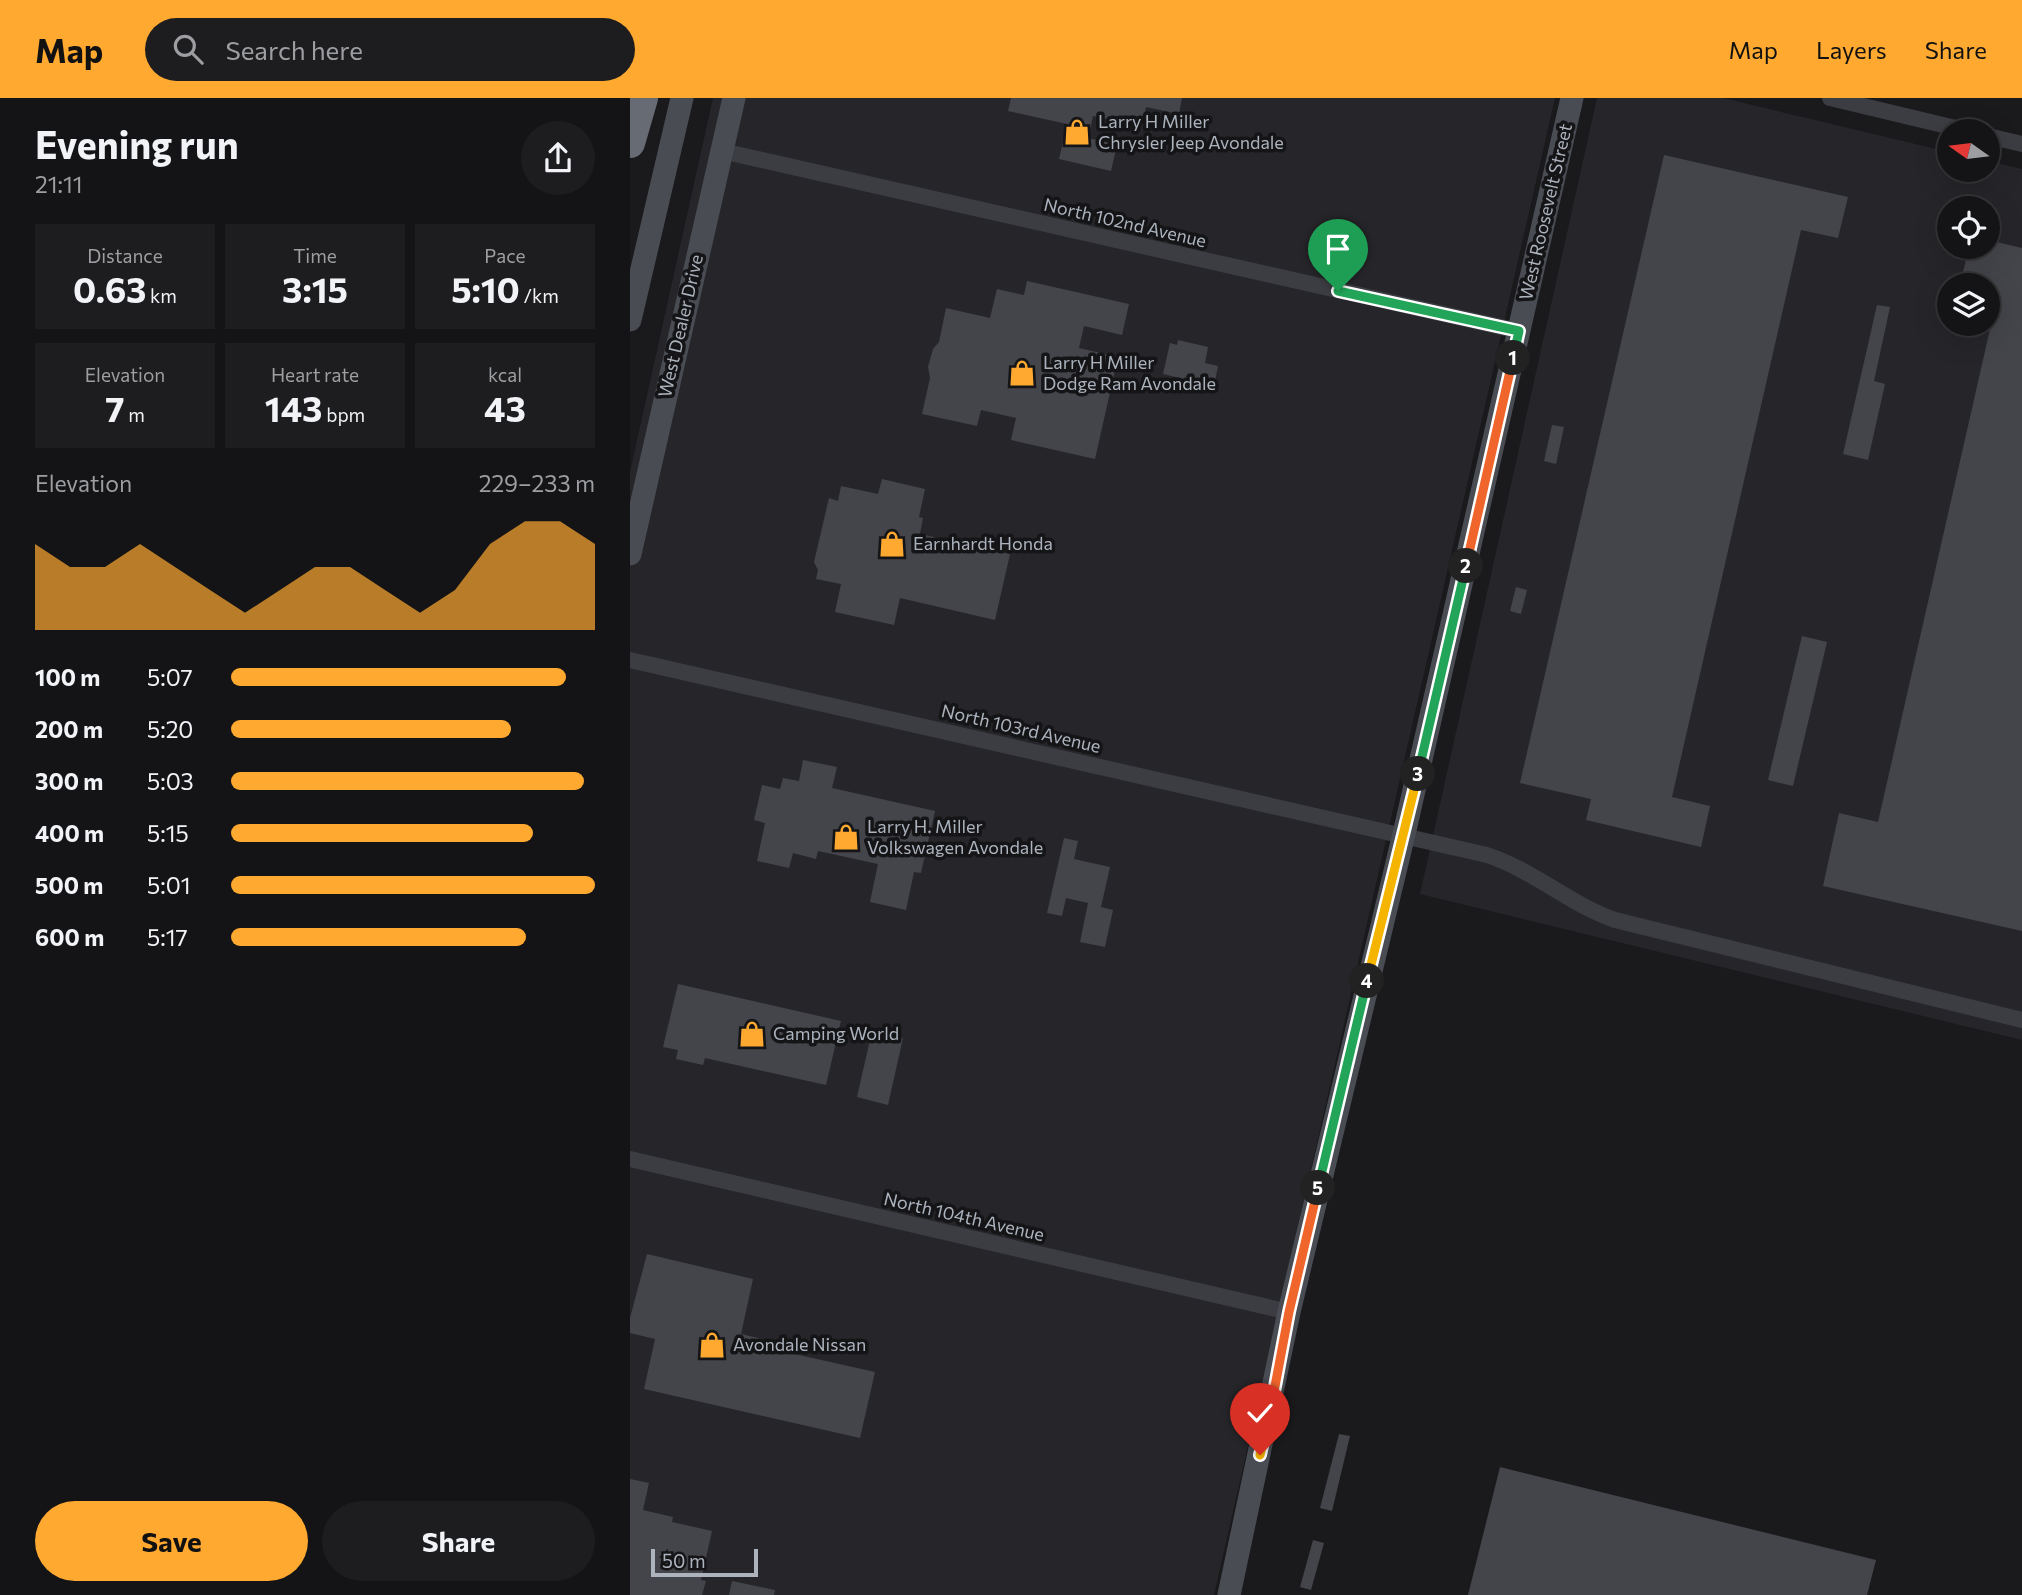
<!DOCTYPE html>
<meta charset="utf-8">
<style>
:root{--surface:#141416;--page:#1d1d1f;--text:#f1f3f6;--muted:#9d9ea1;--line:#333335;--accent:#ffa930}
body{margin:0;font-family:Commissioner,sans-serif;background:var(--page);color:var(--text);height:100vh;display:flex;flex-direction:column;font-size:26px;white-space:nowrap}
*{box-sizing:border-box;margin:0}
p{font-size:23px;color:var(--muted)}
.icon{flex:none;width:38px;height:38px;fill:none;stroke:currentColor;stroke-width:2;stroke-linecap:round;stroke-linejoin:round}
.map{position:relative;flex:1;overflow:hidden}
.panel{display:flex;flex-direction:column;background:var(--surface);width:630px}
.panel>*{flex:none}
.needle{width:46px;rotate:284deg}
.controls{position:absolute;left:1307px;top:21px;display:grid;gap:14px}
.controls a{display:grid;place-items:center;width:63px;height:63px;border-radius:50%;background:var(--surface);box-shadow:0 7px 28px #0002,0 0 0 2px var(--line);font-size:35px}
.scale{position:absolute;left:21px;bottom:18px;width:107px;box-sizing:border-box;padding-left:7px;border:4px solid #acb3bd;border-top:0;font-size:19px;line-height:24px;white-space:nowrap;color:#acb3bd;-webkit-text-stroke:5px #151518;paint-order:stroke}
.pin{position:absolute;display:grid;place-items:center;width:60px;height:60px;color:#fff;margin:-72px -30px;border-radius:50% 50% 50% 0;rotate:-45deg;box-shadow:0 0 7px #0007}
.pin .icon{rotate:45deg}
.km{position:absolute;width:35px;height:35px;margin:-18px;border-radius:50%;background:#222;color:#fff;font-size:19px;line-height:35px;text-align:center}
.round{display:grid;place-items:center;flex:none;width:74px;height:74px;border-radius:37px;background:var(--page)}
.overview{display:flex;align-items:center;justify-content:space-between;height:119px;padding:0 35px}
h1{font-size:38px;font-weight:700;line-height:52px}
.figures{display:grid;grid-template-columns:repeat(3,1fr);gap:10px;height:119px;padding:7px 35px}
.figures div{display:grid;align-content:center;border-radius:0px;background:var(--page);text-align:center}
.figures b{font-size:35px;font-weight:700}
.figures small{font-size:19px;font-weight:400}
.figures p{font-size:19px}
.chart{height:196px;padding:14px 35px}
.chart p{display:flex;justify-content:space-between}
.chart svg{width:100%;height:126px;margin-top:7px;fill:var(--accent);opacity:.7}
.cta{display:flex;gap:14px;margin-top:auto;padding:14px 35px}
.cta a{flex:1;height:80px;border-radius:42px;background:var(--accent);color:#111;font-size:28px;font-weight:700;line-height:80px;text-align:center}
.cta a+a{background:var(--page);color:var(--text)}
ul{padding:0 35px;list-style:none;font-size:23px}
li{display:grid;grid-template-columns:112px 84px 1fr;align-items:center;height:52px}
li i{height:18px;border-radius:9px;background:var(--accent)}
header{display:flex;align-items:center;gap:42px;box-sizing:border-box;height:98px;padding:0 35px;background:var(--accent);color:#111}
header strong{font-size:33px}
nav{display:flex;gap:38px;margin-inline-start:auto;font-size:24px}
.search{width:490px;height:63px;background:var(--page);display:flex;align-items:center;gap:18px;box-sizing:border-box;padding:0 24px;border-radius:38px;color:var(--muted);font-size:26px}
main{display:flex;flex:1;min-height:0}
.map>svg:first-child{display:block}
.built{fill:#26262a;fill-rule:evenodd}
.building{fill:#44454a}
.lines{fill:none;stroke-linecap:round;stroke-linejoin:round}
.street{stroke:#3b3d42;stroke-width:16}
.secondary{stroke:#494c53;stroke-width:23}
.highway{stroke:#666b74;stroke-width:30}
.split-1-casing{stroke:#fff;stroke-width:14}
.split-2-casing{stroke:#fff;stroke-width:14}
.split-3-casing{stroke:#fff;stroke-width:14}
.split-4-casing{stroke:#fff;stroke-width:14}
.split-5-casing{stroke:#fff;stroke-width:14}
.split-6-casing{stroke:#fff;stroke-width:14}
.split-7-casing{stroke:#fff;stroke-width:14}
.split-1{stroke:#22a559;stroke-width:9}
.split-2{stroke:#f0652b;stroke-width:9}
.split-3{stroke:#22a559;stroke-width:9}
.split-4{stroke:#f5b400;stroke-width:9}
.split-5{stroke:#22a559;stroke-width:9}
.split-6{stroke:#f0652b;stroke-width:9}
.split-7{stroke:#f5b400;stroke-width:9}
.labels{text-anchor:middle;stroke-width:7;stroke-linejoin:round;paint-order:stroke}
.poi-label{font-size:18px;fill:#acb3bd;stroke:#151518;text-anchor:start}
.street-label{font-size:18px;fill:#acb3bd;stroke:#151518}
</style>
<header>
<strong>Map</strong>
<div class="search"><svg class="icon" aria-label="search" viewBox="0 0 24 24"><circle cx="10" cy="10" r="6"/><path d="M15 15l6 6"/></svg>Search here</div>
<nav><a>Map</a><a>Layers</a><a>Share</a></nav>
</header>
<main>
<section class="panel">
<div class="overview"><div><h1>Evening run</h1><p>21:11</p></div><a class="round"><svg class="icon" aria-label="share" viewBox="0 0 24 24"><path d="M12 15V3M7 8l5-5 5 5M5 13v7h14v-7"/></svg></a></div>
<div class="figures">
<div><p>Distance</p><b>0.63<small> km</small></b></div>
<div><p>Time</p><b>3:15</b></div>
<div><p>Pace</p><b>5:10<small> /km</small></b></div>
</div>
<div class="figures">
<div><p>Elevation</p><b>7<small> m</small></b></div>
<div><p>Heart rate</p><b>143<small> bpm</small></b></div>
<div><p>kcal</p><b>43</b></div>
</div>
<div class="chart"><p><span>Elevation</span>229–233 m</p>
<svg viewBox="0 0 160 44" preserveAspectRatio="none"><path d="M0 44V14L10 22L20 22L30 14L40 22L50 30L60 38L70 30L80 22L90 22L100 30L110 38L120 30L130 14L140 6L150 6L160 14V44z"/></svg>
</div>
<ul>
<li><b>100 m</b>5:07<i style="width:92%"></i></li>
<li><b>200 m</b>5:20<i style="width:77%"></i></li>
<li><b>300 m</b>5:03<i style="width:97%"></i></li>
<li><b>400 m</b>5:15<i style="width:83%"></i></li>
<li><b>500 m</b>5:01<i style="width:100%"></i></li>
<li><b>600 m</b>5:17<i style="width:81%"></i></li>
</ul>
<div class="cta"><a>Save</a><a>Share</a></div>
</section>
<div class="map">
<svg width="1392" height="1497" viewBox="0 0 1392 1497">
<rect width="100%" height="100%" fill="#1a1a1d"/>
<g class="built">
<path d="M 83,0 L 925,0 L 584,1497 L 0,1497 L 0,374 Z"/>
<path d="M 967,0 L 1093,0 L 1319,54 L 1320,72 L 1358,72 L 1358,63 L 1392,71 L 1392,942 L 790,796 ZM 1320,110 L 1358,110 L 1358,149 L 1320,149 ZM 1320,187 L 1358,187 L 1358,226 L 1320,226 Z"/>
</g>
<g class="building">
<path d="M 381,0 L 552,0 L 549,16 L 516,9 L 512,29 L 463,18 L 458,40 L 487,47 L 481,73 L 429,61 L 437,26 L 378,13 Z"/>
<path d="M 1034,57 L 1218,99 L 1208,140 L 1171,132 L 1042,699 L 1080,708 L 1071,749 L 956,722 L 961,701 L 890,685 Z"/>
<path d="M 1358,142 L 1392,150 L 1392,833 L 1193,788 L 1209,715 L 1248,724 L 1363,218 L 1358,216 L 1358,187 L 1330,187 L 1339,149 L 1358,149 Z"/>
<path d="M 397,183 L 499,206 L 492,237 L 454,228 L 449,250 L 488,259 L 465,361 L 381,342 L 386,320 L 351,312 L 347,328 L 292,316 L 300,280 L 298,269 L 303,251 L 309,244 L 316,210 L 360,220 L 367,191 L 394,197 Z"/>
<path d="M 1247,207 L 1260,209 L 1244,283 L 1255,286 L 1238,362 L 1213,356 Z"/>
<path d="M 548,242 L 578,249 L 575,265 L 588,268 L 584,288 L 533,276 L 540,245 L 547,247 Z"/>
<path d="M 922,327 L 934,329 L 926,366 L 914,363 Z"/>
<path d="M 252,381 L 295,391 L 289,419 L 293,420 L 290,436 L 380,456 L 365,522 L 270,500 L 264,527 L 205,514 L 211,486 L 186,481 L 188,472 L 184,464 L 199,400 L 208,403 L 211,388 L 248,396 Z"/>
<path d="M 886,489 L 897,492 L 891,516 L 880,513 Z"/>
<path d="M 1172,538 L 1197,544 L 1163,688 L 1138,682 Z"/>
<path d="M 173,662 L 207,669 L 202,690 L 305,713 L 291,775 L 284,774 L 276,812 L 240,804 L 248,766 L 188,753 L 186,761 L 163,755 L 159,770 L 127,763 L 135,725 L 124,722 L 132,687 L 150,691 L 153,680 L 169,683 Z"/>
<path d="M 434,740 L 448,743 L 444,761 L 480,769 L 471,809 L 483,812 L 475,849 L 450,844 L 458,805 L 436,800 L 432,818 L 417,815 Z"/>
<path d="M 48,886 L 211,923 L 196,987 L 75,960 L 73,967 L 46,961 L 48,952 L 33,949 Z"/>
<path d="M 242,933 L 273,940 L 258,1007 L 227,999 Z"/>
<path d="M 17,1156 L 123,1181 L 111,1236 L 140,1243 L 138,1250 L 245,1274 L 230,1340 L 14,1291 L 25,1241 L 0,1235 L 0,1220 Z"/>
<path d="M 709,1336 L 720,1338 L 702,1413 L 690,1410 Z"/>
<path d="M 870,1369 L 1246,1462 L 1237,1497 L 838,1497 Z"/>
<path d="M 0,1381 L 19,1385 L 13,1412 L 43,1419 L 42,1424 L 82,1433 L 71,1482 L 76,1483 L 72,1497 L 0,1497 Z"/>
<path d="M 683,1442 L 694,1445 L 681,1492 L 670,1489 Z"/>
<path d="M 102,1483 L 145,1492 L 144,1497 L 99,1497 Z"/>
</g>
<g class="lines">
<g class="street">
<path d="M 1200,0 L 1338,33"/>
<path d="M 1358,38 L 1392,46"/>
<path d="M 92,53 L 889,233"/>
<path d="M 0,562 L 857,757 C 905,773 939,806 985,822 L 1392,922"/>
<path d="M 0,1061 L 659,1214"/>
</g>
<g class="secondary">
<path d="M 0,222 L 52,0"/>
<path d="M 0,456 L 104,0"/>
<path d="M 599,1497 L 659,1214 L 774,736 L 942,0"/>
</g>
<path class="highway" d="M 0,45 L 13,0"/>
</g>
<g class="lines">
<g class="split-1-casing">
<path id="split-1" d="M 708,193 L 889,233 L 883,260"/>
</g>
<g class="split-2-casing">
<path id="split-2" d="M 836,468 L 883,260"/>
</g>
<g class="split-3-casing">
<path id="split-3" d="M 788,676 L 836,468"/>
</g>
<g class="split-4-casing">
<path id="split-4" d="M 737,883 L 788,676"/>
</g>
<g class="split-5-casing">
<path id="split-5" d="M 688,1090 L 737,883"/>
</g>
<g class="split-6-casing">
<path id="split-6" d="M 643,1299 L 659,1214 L 688,1090"/>
</g>
<g class="split-7-casing">
<path id="split-7" d="M 630,1357 L 643,1299"/>
</g>
<use href="#split-1" class="split-1"/>
<use href="#split-2" class="split-2"/>
<use href="#split-3" class="split-3"/>
<use href="#split-4" class="split-4"/>
<use href="#split-5" class="split-5"/>
<use href="#split-6" class="split-6"/>
<use href="#split-7" class="split-7"/>
</g>
<defs>
<g id="shop-bare" transform="scale(2.1)"><path d="M-5-2.5h2.3a2.7 3.5 0 0 1 5.4 0H5L5.5 6h-11ZM-1.5-2.5h3a1.5 2.3 0 0 0-3 0Z" fill="#ffa930" stroke="#151518" stroke-width="2.5" paint-order="stroke"/></g>
</defs>
<g fill-rule="evenodd">
<use href="#shop-bare" x="447" y="34"/>
<use href="#shop-bare" x="392" y="275"/>
<use href="#shop-bare" x="262" y="446"/>
<use href="#shop-bare" x="216" y="739"/>
<use href="#shop-bare" x="122" y="936"/>
<use href="#shop-bare" x="82" y="1247"/>
</g>
<g class="labels">
<g class="poi-label">
<text x="468" y="30">Larry H Miller<tspan x="468" dy="21">Chrysler Jeep Avondale</tspan></text>
<text x="413" y="271">Larry H Miller<tspan x="413" dy="21">Dodge Ram Avondale</tspan></text>
<text x="283" y="452">Earnhardt Honda</text>
<text x="237" y="735">Larry H. Miller<tspan x="237" dy="21">Volkswagen Avondale</tspan></text>
<text x="143" y="942">Camping World</text>
<text x="103" y="1253">Avondale Nissan</text>
</g>
<g class="street-label">
<text transform="translate(916 114) rotate(-77)" y="6">West Roosevelt Street</text>
<text transform="translate(495 125) rotate(13)" y="6">North 102nd Avenue</text>
<text transform="translate(51 228) rotate(-77)" y="6">West Dealer Drive</text>
<text transform="translate(391 631) rotate(13)" y="6">North 103rd Avenue</text>
<text transform="translate(334 1119) rotate(13)" y="6">North 104th Avenue</text>
</g>
</g>
</svg>
<div class="controls">
<a><svg class="needle" viewBox="-14 -14 28 28"><path d="M0-13l5 13h-10z" fill="#e53935"/><path d="M0 13l5-13h-10z" fill="#9d9ea1"/></svg></a>
<a><svg class="icon" aria-label="locate" viewBox="0 0 24 24"><circle cx="12" cy="12" r="6"/><path d="M12 2v4M12 18v4M2 12h4M18 12h4"/></svg></a>
<a><svg class="icon" aria-label="layers" viewBox="0 0 24 24"><path d="M12 4l9 5-9 5-9-5zM3 14l9 5 9-5"/></svg></a>
</div>
<div class="scale">50 m</div>
<div class="pin" style="left:708px;top:193px;background:#1e9e55"><svg class="icon" aria-label="arrive" viewBox="0 0 24 24"><path d="M6 21V4h12l-3 4 3 4H6"/></svg></div>
<div class="pin" style="left:630px;top:1357px;background:#d93025"><svg class="icon" aria-label="check" viewBox="0 0 24 24"><path d="M5 12l5 5 9-10"/></svg></div>
<b class="km" style="left:883px;top:260px">1</b>
<b class="km" style="left:836px;top:468px">2</b>
<b class="km" style="left:788px;top:676px">3</b>
<b class="km" style="left:737px;top:883px">4</b>
<b class="km" style="left:688px;top:1090px">5</b>
</div>
</main>
